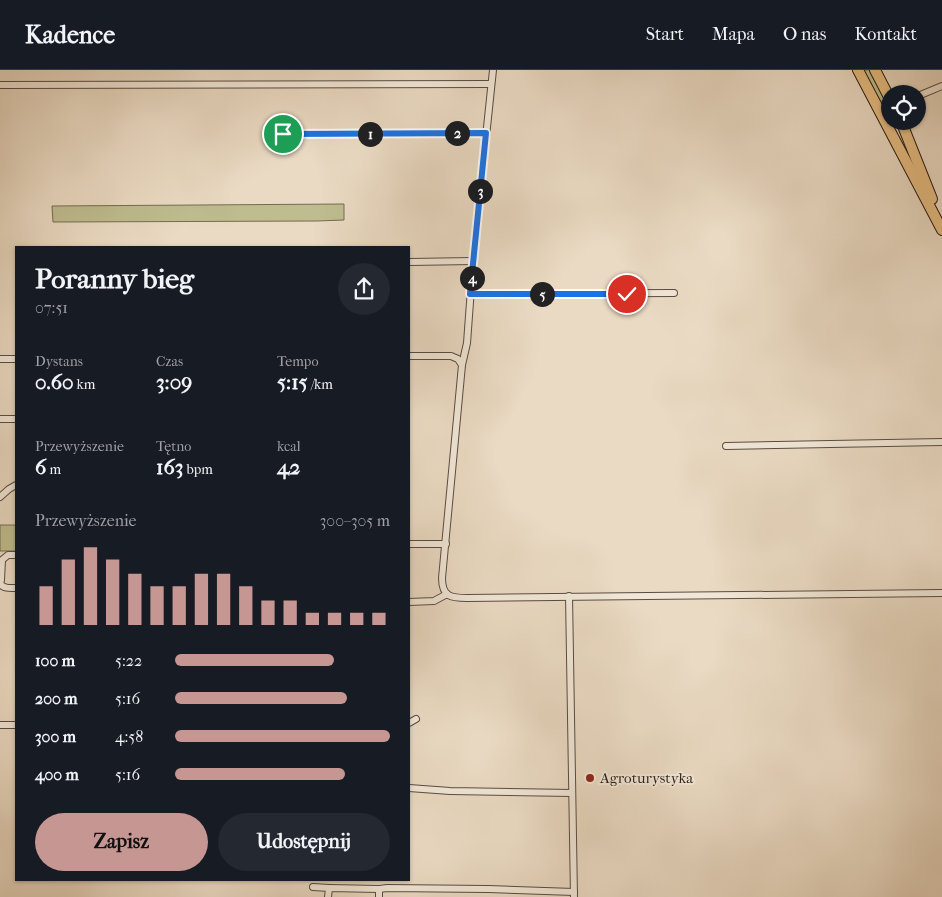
<!DOCTYPE html>
<html lang="pl">
<meta charset="utf-8">
<style>
:root{--surface:#171b24;--page:#242831;--text:#f1f3f6;--muted:#9ea1a6;--line:#363941;--accent:#c59692}
body{margin:0;font-family:"IM FELL French Canon",serif;background:var(--page);color:var(--text);height:100vh;display:flex;flex-direction:column;font-size:19px;white-space:nowrap}
*{box-sizing:border-box;margin:0}
p{font-size:16px;color:var(--muted)}
.icon{flex:none;width:28px;height:28px;fill:none;stroke:currentColor;stroke-width:2;stroke-linecap:round;stroke-linejoin:round}
.map{position:relative;flex:1;overflow:hidden}
.drawer{position:absolute;left:15px;top:176px;width:395px;height:635px;display:flex;flex-direction:column;background:var(--surface);border-radius:0px;box-shadow:0 1px 4px #0004}
.drawer>*{flex:none}
.tools{position:absolute;left:881px;top:15px;display:grid;gap:10px}
.tools a{display:grid;place-items:center;width:45px;height:45px;border-radius:50%;background:var(--surface);box-shadow:0 1px 4px #0004;font-size:25px}
.pin{position:absolute;display:grid;place-items:center;width:42px;height:42px;color:#fff;margin:-21px;border:2px solid #fff;border-radius:50%;box-shadow:0 1px 5px #0007}
.km{position:absolute;width:25px;height:25px;margin:-12px;border-radius:50%;background:#222;color:#fff;font-size:14px;line-height:25px;text-align:center}
.round{display:grid;place-items:center;flex:none;width:52px;height:52px;border-radius:26px;background:var(--page)}
.head{display:flex;align-items:center;justify-content:space-between;height:85px;padding:0 20px}
h1{font-size:28px;font-weight:700;line-height:38px}
.metrics{display:grid;grid-template-columns:repeat(3,1fr);gap:8px;height:85px;padding:5px 20px}
.metrics div{display:grid;align-content:center}
.metrics b{font-size:21px;font-weight:700}
.metrics small{font-size:14px;font-weight:400}
.metrics p{font-size:14px}
.chart{height:140px;padding:10px 20px}
.chart p{display:flex;justify-content:space-between}
.chart svg{width:100%;height:90px;margin-top:5px;stroke:var(--accent);stroke-width:6}
.cta{display:flex;gap:10px;margin-top:auto;padding:10px 20px}
.cta a{flex:1;height:58px;border-radius:30px;background:var(--accent);color:#111;font-size:20px;font-weight:700;line-height:58px;text-align:center}
.cta a+a{background:var(--page);color:var(--text)}
ul{padding:0 20px;list-style:none;font-size:16px}
li{display:grid;grid-template-columns:80px 60px 1fr;align-items:center;height:38px}
li i{height:12px;border-radius:6px;background:var(--accent)}
header{display:flex;align-items:center;gap:30px;box-sizing:border-box;height:70px;padding:0 25px;background:var(--surface);border-bottom:1px solid var(--line)}
header strong{font-size:24px}
nav{display:flex;gap:28px;margin-inline-start:auto;font-size:18px}
.map>svg:first-child{display:block}
.green{fill:#bebd8f;stroke:#746c52}
.lines{fill:none;stroke-linecap:round;stroke-linejoin:round}
.minor-casing{stroke:#594c40;stroke-width:8}
.primary-casing{stroke:#291c14;stroke-width:12}
.minor{stroke:#f1e7d8;stroke-width:6}
.primary{stroke:#e5bd82;stroke-width:10}
.route-casing{stroke:#fff;stroke-width:10}
.route{stroke:#1a73e8;stroke-width:6}
.poi-dot{fill:#8f2418;stroke:#f1e7d8;stroke-width:2}
.labels{text-anchor:middle;stroke-width:4;stroke-linejoin:round;paint-order:stroke}
.poi-label{font-size:15px;fill:#291c14;stroke:#f1e7d8;text-anchor:start}
</style>
<header>
<strong>Kadence</strong>
<nav><a>Start</a><a>Mapa</a><a>O nas</a><a>Kontakt</a></nav>
</header>
<div class="map">
<svg width="942" height="827" viewBox="0 0 942 827">
<rect width="100%" height="100%" fill="#eadac3"/>
<filter id="stains"><feTurbulence type="fractalNoise" baseFrequency=".004" numOctaves="4"/><feColorMatrix values="0 0 0 0 .2 0 0 0 0 .09 0 0 0 0 .02 0 0 0 .5 -.17"/></filter>
<radialGradient id="worn" r=".72"><stop offset=".6" stop-color="#630" stop-opacity="0"/><stop offset="1" stop-color="#630" stop-opacity=".3"/></radialGradient>
<g class="green">
<path d="M 861,0 L 870,0 L 884,26 L 884,29 L 882,31 L 879,32 Z"/>
<path d="M 344,134 L 344,150 L 317,151 L 53,152 L 52,136 Z"/>
<rect x="0" y="455" width="16" height="26"/>
</g>
<g class="lines">
<g class="minor-casing">
<g id="minor">
<path d="M 0,15 L 491,14"/>
<path d="M 918,26 L 942,16"/>
<path d="M 881,44 L 890,39"/>
<path d="M 283,64 L 487,63"/>
<path d="M 409,192 L 473,191"/>
<path d="M 471,224 L 674,223"/>
<path d="M 409,286 L 451,286 L 458,289 L 462,295 L 442,508 C 442,527 451,528 467,528 L 942,523"/>
<path d="M 0,289 L 16,289"/>
<path d="M 462,295 L 467,273 L 473,191 L 493,0"/>
<path d="M 0,349 L 16,349"/>
<path d="M 726,376 L 942,372"/>
<path d="M 0,427 L 9,419 L 16,415"/>
<path d="M 409,474 L 446,474"/>
<path d="M 0,514 L 1,510 L 2,490 L 8,485 L 16,485"/>
<path d="M 0,514 C 5,519 10,518 16,518"/>
<path d="M 569,526 L 574,827"/>
<path d="M 409,532 L 434,531 L 447,524"/>
<path d="M 409,653 L 416,649"/>
<path d="M 0,655 L 16,655"/>
<path d="M 409,718 L 450,721 L 572,723"/>
<path d="M 313,817 L 329,818"/>
<path d="M 379,819 L 387,818 L 488,819 L 574,822"/>
<path d="M 328,827 L 329,818 L 379,819 L 379,827"/>
</g>
</g>
<g class="primary-casing">
<g id="primary">
<path d="M 858,0 L 942,160"/>
<path d="M 875,0 L 890,29"/>
<path d="M 901,51 L 932,129"/>
</g>
</g>
<use href="#minor" class="minor"/>
<use href="#primary" class="primary"/>
</g>
<g class="lines">
<g class="route-casing">
<path id="route" d="M 283,64 L 486,63 L 470,224 L 627,224"/>
</g>
<use href="#route" class="route"/>
</g>
<circle class="poi-dot" cx="590" cy="708" r="5"/>
<g class="labels">
<g class="poi-label">
<text x="600" y="713">Agroturystyka</text>
</g>
</g>
<rect width="100%" height="100%" filter="url(#stains)"/>
<rect width="100%" height="100%" fill="url(#worn)"/>
</svg>
<div class="tools">
<a><svg class="icon" aria-label="locate" viewBox="0 0 24 24"><circle cx="12" cy="12" r="6"/><path d="M12 2v4M12 18v4M2 12h4M18 12h4"/></svg></a>
</div>
<div class="pin" style="left:283px;top:64px;background:#1e9e55"><svg class="icon" aria-label="arrive" viewBox="0 0 24 24"><path d="M6 21V4h12l-3 4 3 4H6"/></svg></div>
<div class="pin" style="left:627px;top:224px;background:#d93025"><svg class="icon" aria-label="check" viewBox="0 0 24 24"><path d="M5 12l5 5 9-10"/></svg></div>
<b class="km" style="left:370px;top:64px">1</b>
<b class="km" style="left:457px;top:63px">2</b>
<b class="km" style="left:480px;top:121px">3</b>
<b class="km" style="left:472px;top:208px">4</b>
<b class="km" style="left:542px;top:224px">5</b>
<section class="drawer">
<div class="head"><div><h1>Poranny bieg</h1><p>07:51</p></div><a class="round"><svg class="icon" aria-label="share" viewBox="0 0 24 24"><path d="M12 15V3M7 8l5-5 5 5M5 13v7h14v-7"/></svg></a></div>
<div class="metrics">
<div><p>Dystans</p><b>0.60<small> km</small></b></div>
<div><p>Czas</p><b>3:09</b></div>
<div><p>Tempo</p><b>5:15<small> /km</small></b></div>
</div>
<div class="metrics">
<div><p>Przewyższenie</p><b>6<small> m</small></b></div>
<div><p>Tętno</p><b>163<small> bpm</small></b></div>
<div><p>kcal</p><b>42</b></div>
</div>
<div class="chart"><p><span>Przewyższenie</span>300–305 m</p>
<svg viewBox="0 0 160 44" preserveAspectRatio="none"><path d="M5 44V25M15 44V12M25 44V6M35 44V12M45 44V19M55 44V25M65 44V25M75 44V19M85 44V19M95 44V25M105 44V32M115 44V32M125 44V38M135 44V38M145 44V38M155 44V38"/></svg>
</div>
<ul>
<li><b>100 m</b>5:22<i style="width:74%"></i></li>
<li><b>200 m</b>5:16<i style="width:80%"></i></li>
<li><b>300 m</b>4:58<i style="width:100%"></i></li>
<li><b>400 m</b>5:16<i style="width:79%"></i></li>
</ul>
<div class="cta"><a>Zapisz</a><a>Udostępnij</a></div>
</section>
</div>
